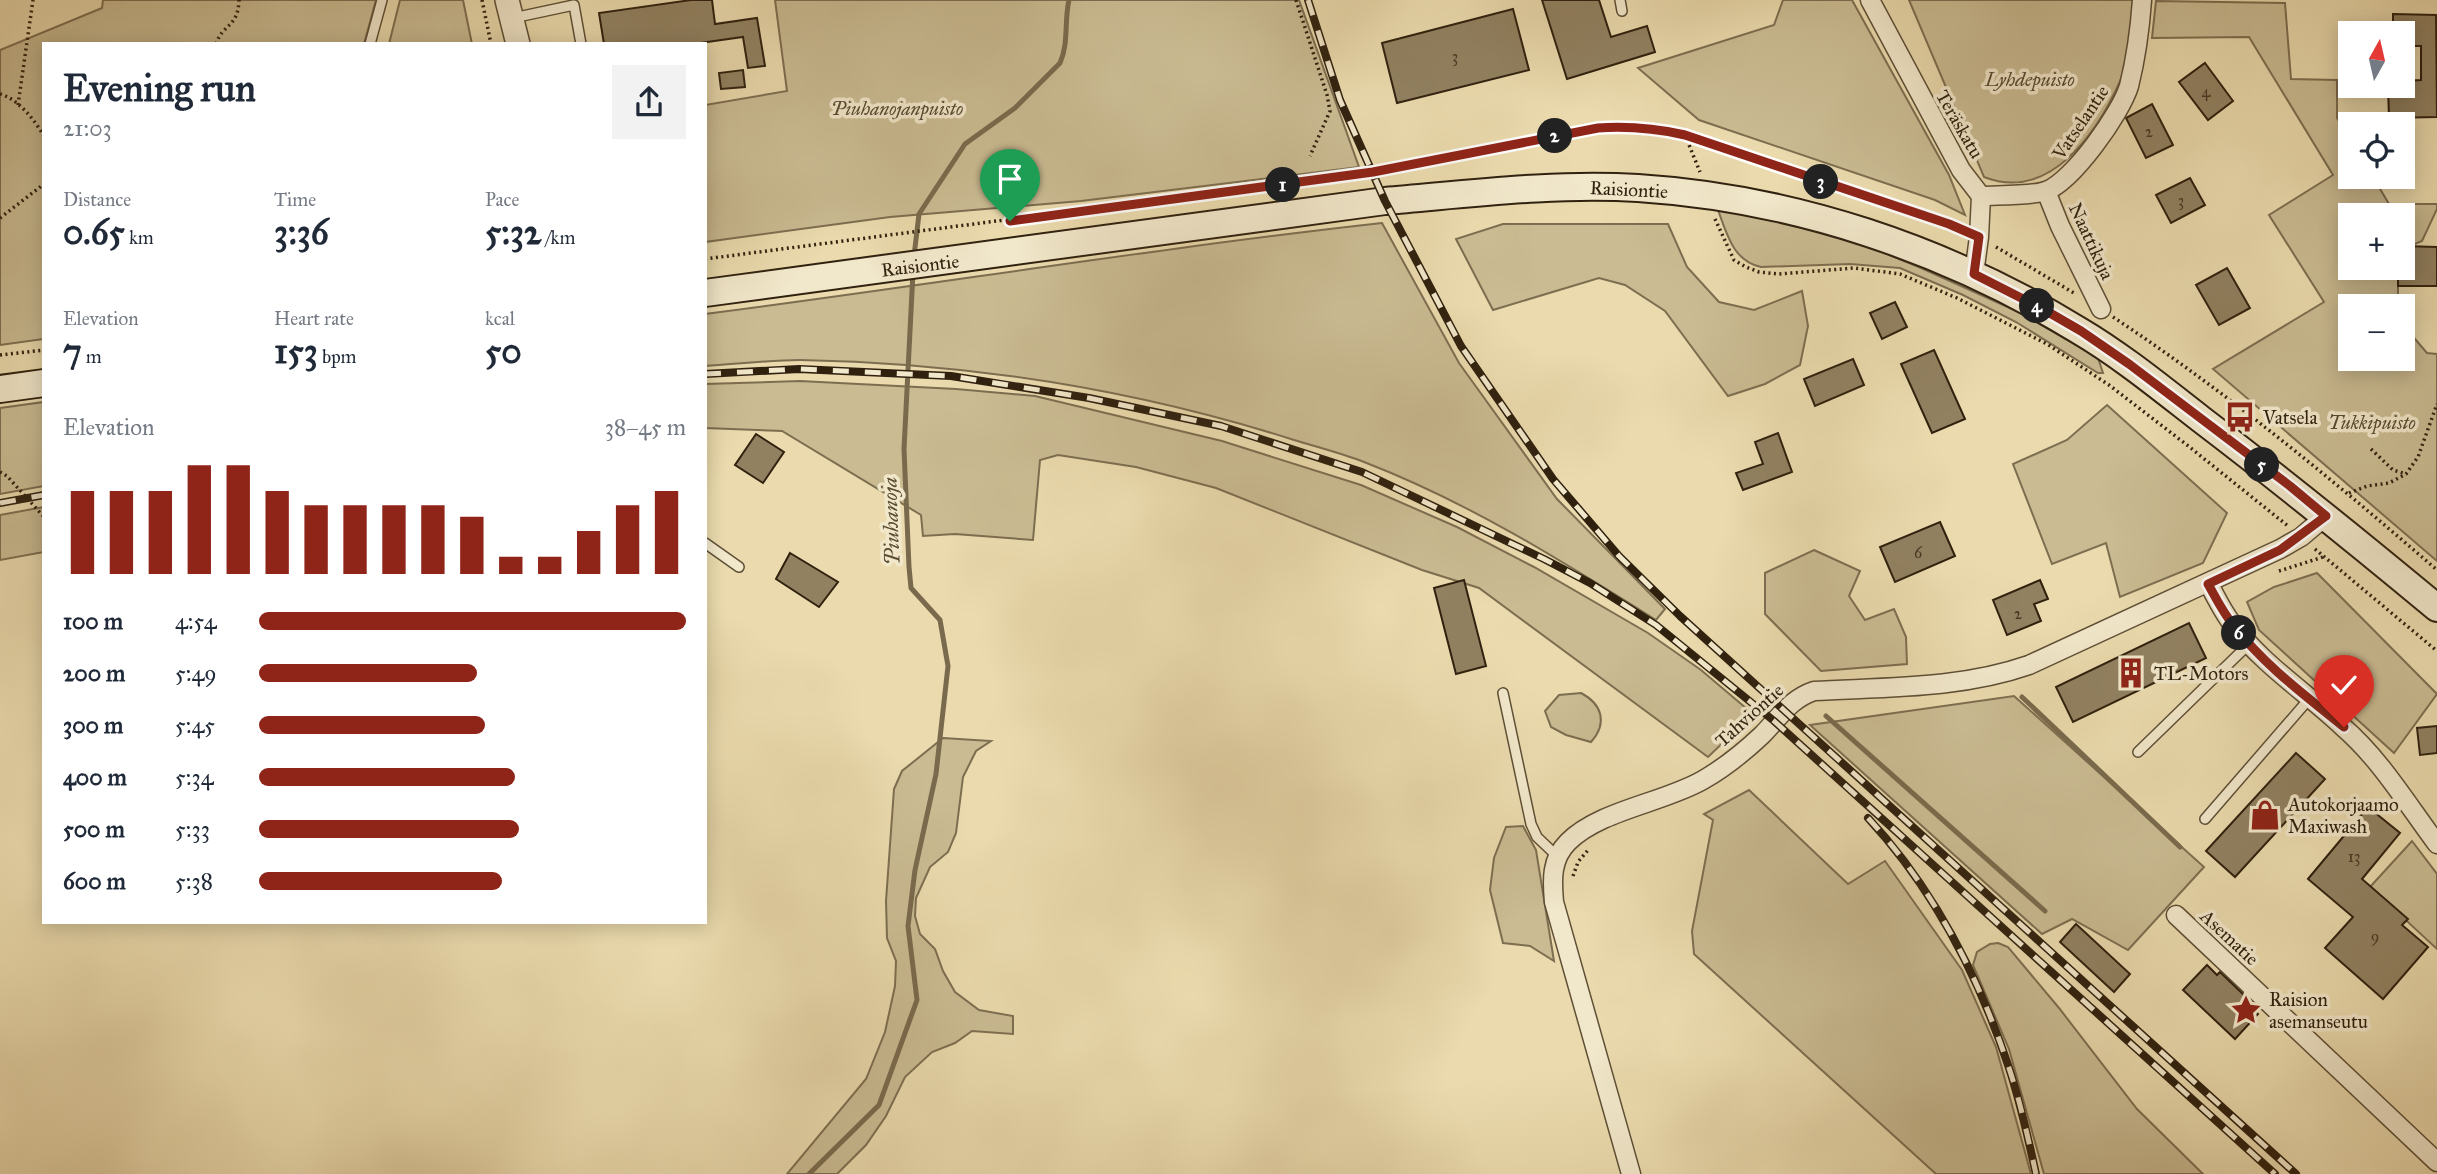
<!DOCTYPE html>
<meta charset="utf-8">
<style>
:root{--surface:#fff;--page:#f2f2f3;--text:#1f2937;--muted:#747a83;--accent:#8f2418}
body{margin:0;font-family:"IM FELL Great Primer",serif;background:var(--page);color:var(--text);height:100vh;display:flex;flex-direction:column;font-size:26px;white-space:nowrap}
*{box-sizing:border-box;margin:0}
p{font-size:23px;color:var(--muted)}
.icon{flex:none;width:38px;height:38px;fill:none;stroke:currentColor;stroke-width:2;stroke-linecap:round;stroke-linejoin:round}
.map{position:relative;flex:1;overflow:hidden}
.side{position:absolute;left:42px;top:42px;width:665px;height:882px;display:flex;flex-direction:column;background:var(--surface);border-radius:0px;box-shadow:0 4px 18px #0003}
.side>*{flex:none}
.needle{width:46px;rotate:8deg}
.fabs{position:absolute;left:2338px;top:21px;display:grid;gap:14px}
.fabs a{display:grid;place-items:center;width:77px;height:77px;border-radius:0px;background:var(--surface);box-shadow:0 4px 18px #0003;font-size:35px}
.pin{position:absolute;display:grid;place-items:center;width:60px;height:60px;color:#fff;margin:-72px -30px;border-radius:50% 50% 50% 0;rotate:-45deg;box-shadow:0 0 7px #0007}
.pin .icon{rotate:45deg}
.km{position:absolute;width:35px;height:35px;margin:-18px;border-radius:50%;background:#222;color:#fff;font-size:19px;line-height:35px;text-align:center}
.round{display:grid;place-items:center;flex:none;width:74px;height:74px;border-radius:0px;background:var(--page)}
.headline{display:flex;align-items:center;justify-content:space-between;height:119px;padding:0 21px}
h1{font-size:38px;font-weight:800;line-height:52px}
.stats{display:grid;grid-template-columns:repeat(3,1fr);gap:10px;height:119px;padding:7px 21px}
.stats div{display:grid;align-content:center}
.stats b{font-size:35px;font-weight:800}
.stats small{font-size:19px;font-weight:400}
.stats p{font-size:19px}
.chart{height:196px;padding:14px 21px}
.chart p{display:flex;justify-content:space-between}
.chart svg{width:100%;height:126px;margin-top:7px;stroke:var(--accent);stroke-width:6}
ul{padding:0 21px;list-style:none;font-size:23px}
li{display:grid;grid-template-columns:112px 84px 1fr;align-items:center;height:52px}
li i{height:18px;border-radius:9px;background:var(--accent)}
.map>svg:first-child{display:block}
.green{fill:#cabb92;stroke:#7d6e50;stroke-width:2}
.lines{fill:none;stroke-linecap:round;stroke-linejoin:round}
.stream{stroke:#7a6a4d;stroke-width:5}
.building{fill:#918161;stroke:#30210f;stroke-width:2}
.service-casing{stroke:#5e4f36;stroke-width:12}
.minor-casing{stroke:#5e4f36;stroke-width:21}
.tertiary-casing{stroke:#5e4f36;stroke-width:26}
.secondary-casing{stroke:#30210f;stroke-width:30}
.path{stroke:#30210f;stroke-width:3.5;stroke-dasharray:2 3.5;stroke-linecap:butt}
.service{stroke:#f1e7ca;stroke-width:9}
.minor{stroke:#f1e7ca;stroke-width:18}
.tertiary{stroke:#f1e7ca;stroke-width:23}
.secondary{stroke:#f1e7ca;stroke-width:26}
.rail-casing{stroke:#30210f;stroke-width:8}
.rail{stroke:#f1e7ca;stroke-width:5;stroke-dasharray:16;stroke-linecap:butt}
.route-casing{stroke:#fff;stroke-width:14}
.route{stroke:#8f2418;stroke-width:9}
.labels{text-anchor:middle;stroke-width:7;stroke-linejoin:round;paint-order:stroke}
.number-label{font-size:16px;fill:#483924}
.park-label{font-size:19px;font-style:italic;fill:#564830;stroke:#f1e7ca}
.street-label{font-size:19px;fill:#30210f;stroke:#f1e7ca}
.poi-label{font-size:19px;fill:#30210f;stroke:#f1e7ca;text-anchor:start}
.water-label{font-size:21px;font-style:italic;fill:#5b4c33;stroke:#f1e7ca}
</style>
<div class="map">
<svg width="2437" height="1174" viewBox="0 0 2437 1174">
<rect width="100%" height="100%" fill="#eadaad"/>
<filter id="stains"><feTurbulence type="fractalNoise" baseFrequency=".00286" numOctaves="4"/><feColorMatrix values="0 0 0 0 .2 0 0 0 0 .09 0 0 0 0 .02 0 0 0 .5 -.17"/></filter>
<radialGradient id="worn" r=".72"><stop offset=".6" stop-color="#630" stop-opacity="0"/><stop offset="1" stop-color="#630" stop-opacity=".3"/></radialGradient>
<g class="green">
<path d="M 103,0 L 376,0 L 364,44 L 44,44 L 44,339 L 0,345 L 0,50 L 102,8 Z"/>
<path d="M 400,0 L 463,0 L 472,44 L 389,44 Z"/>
<path d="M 775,0 L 1299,0 L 1359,167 L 1081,201 L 890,217 L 705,242 L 705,105 L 787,91 Z"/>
<path d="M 1783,0 L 1852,0 L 1949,175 L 1965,215 L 1935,200 L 1699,120 L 1638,68 L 1774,25 Z"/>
<path d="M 1909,0 L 2135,0 C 2132,25 2131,56 2121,79 C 2098,132 2050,203 1984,177 Z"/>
<path d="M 2156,1 L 2285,3 L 2291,79 L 2337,80 L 2337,118 L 2350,140 L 2350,177 L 2373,177 L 2389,204 L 2437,204 L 2437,209 L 2422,241 L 2403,249 L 2403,215 L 2350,215 L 2350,268 L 2398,268 L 2398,306 L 2350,306 L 2350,359 L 2403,359 L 2403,325 L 2427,353 L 2437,354 L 2437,561 L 2213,369 L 2324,302 L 2269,215 L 2333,175 L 2249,37 L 2152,38 Z"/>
<path d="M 1718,210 L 1756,216 L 1819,230 L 1875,249 L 1921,268 L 2021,313 L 2098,358 L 2103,373 L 2098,373 L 2016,322 L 1963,295 L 1900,268 L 1850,264 L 1761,267 C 1733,261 1727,234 1718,210 Z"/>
<path d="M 1382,223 L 1459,363 L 1557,499 L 1665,609 L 1656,620 C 1562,561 1468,502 1364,462 C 1341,453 1317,447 1294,440 C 1134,389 968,363 800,360 C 769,360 737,364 705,366 L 705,314 C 931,285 1156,248 1382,223 Z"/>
<path d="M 1503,224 L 1668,224 L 1687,267 L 1719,302 L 1754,310 L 1802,291 L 1808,326 L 1800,365 L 1765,384 L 1728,396 L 1665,311 L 1625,285 L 1599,278 L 1493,310 L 1456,239 Z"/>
<path d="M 800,381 L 956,389 L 1035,396 L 1222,441 L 1361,485 L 1457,527 L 1534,567 L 1648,633 L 1701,670 L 1753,714 L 1708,757 L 1479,588 L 1422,570 L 1216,488 L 1136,467 L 1058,455 L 1040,460 L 1033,540 L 955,534 L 923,536 L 921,515 L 782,431 L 705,428 L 705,384 Z"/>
<path d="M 44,402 L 44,486 L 0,494 L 0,408 Z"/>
<path d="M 2107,405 L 2227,513 L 2203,563 L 2120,597 L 2106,543 L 2052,564 L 2013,464 L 2067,440 Z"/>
<path d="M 44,507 L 44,552 L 0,560 L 0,515 Z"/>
<path d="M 1814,550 L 1860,571 L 1849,596 L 1865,620 L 1894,609 L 1906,637 L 1907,664 L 1821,671 L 1765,614 L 1765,573 Z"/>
<path d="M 2317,573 L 2437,694 L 2394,753 L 2259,630 L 2247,602 L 2274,587 Z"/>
<path d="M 1581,693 C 1602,704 1608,723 1591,742 L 1566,735 L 1551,727 L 1545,711 L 1559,695 Z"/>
<path d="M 2014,696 L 2204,867 L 2128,950 L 2072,919 L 2042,934 L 1810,725 Z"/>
<path d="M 943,738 L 991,741 L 976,751 L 963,777 L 956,833 L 948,852 L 930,867 L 916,898 L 915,916 L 920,934 L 935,949 L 943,971 L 955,992 L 979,1010 L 1013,1016 L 1013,1034 L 972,1031 L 955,1043 L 932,1052 L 905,1077 L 886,1116 L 866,1145 L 837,1174 L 787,1174 L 866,1079 L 885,1032 L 895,986 L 896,961 L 887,938 L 886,901 L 894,789 L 902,771 Z"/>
<path d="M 1749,790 L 1848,884 L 1885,861 L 1962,970 L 1996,1047 L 2031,1174 L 1936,1174 L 1694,954 L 1692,931 L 1713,820 L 1704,814 Z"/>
<path d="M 1523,826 L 1536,850 L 1554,961 L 1530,946 L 1503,943 L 1490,890 L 1494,858 L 1506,827 Z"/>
<path d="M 2412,841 L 2437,874 L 2437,949 L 2370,887 Z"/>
<path d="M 1998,943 L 2008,947 L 2059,1008 L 2137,1109 L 2203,1174 L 2044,1174 L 2009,1049 L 1973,965 L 1977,952 L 1990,944 Z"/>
</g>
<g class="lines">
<g class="stream">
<path d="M 914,256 L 919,214 L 965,144 L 1015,108 L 1060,63 C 1069,43 1064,21 1069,0"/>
<path d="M 2022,697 L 2180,847"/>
<path d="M 1826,716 L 2045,911"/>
<path d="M 809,1174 L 879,1105 L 917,1000 L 908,926 L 915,870 L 936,774 L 948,666 L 940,620 L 911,588 L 909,567 L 904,449 L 913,272"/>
</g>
</g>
<g class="building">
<path d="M 691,0 L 712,0 L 715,24 L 757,18 L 765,66 L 748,68 L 743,37 L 693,44 L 604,44 L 599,13 Z"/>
<path d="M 1542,0 L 1599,0 L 1611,37 L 1647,26 L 1655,52 L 1567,79 Z"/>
<path d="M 1513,9 L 1529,70 L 1397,103 L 1382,43 Z"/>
<path d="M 2393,14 L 2436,15 L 2437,117 L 2389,118 L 2388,86 L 2403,86 L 2403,81 L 2421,80 L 2421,46 L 2403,46 L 2403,33 L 2393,33 Z"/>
<path d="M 2205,63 L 2233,101 L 2208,120 L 2179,82 Z"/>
<path d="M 743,70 L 745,87 L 721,89 L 719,73 Z"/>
<path d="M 2152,104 L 2173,145 L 2146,158 L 2126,118 Z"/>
<path d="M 2190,178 L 2205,205 L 2171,223 L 2156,195 Z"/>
<path d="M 2403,246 L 2437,247 L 2437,286 L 2398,286 L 2398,268 L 2403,268 Z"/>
<path d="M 2227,268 L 2250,308 L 2219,325 L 2196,285 Z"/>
<path d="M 1895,302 L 1907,327 L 1882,339 L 1870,313 Z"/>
<path d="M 1934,350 L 1965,419 L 1932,433 L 1901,364 Z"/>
<path d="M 1853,359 L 1864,385 L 1815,406 L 1804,379 Z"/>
<path d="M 1778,433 L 1792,472 L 1743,490 L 1736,473 L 1763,464 L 1755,442 Z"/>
<path d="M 756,434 L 784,452 L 763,483 L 735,465 Z"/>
<path d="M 1940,522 L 1955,556 L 1895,582 L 1880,547 Z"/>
<path d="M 790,553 L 838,582 L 819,607 L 776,579 Z"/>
<path d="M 1464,580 L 1486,666 L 1456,674 L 1434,588 Z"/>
<path d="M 2040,580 L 2048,599 L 2034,604 L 2041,621 L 2007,635 L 1993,600 Z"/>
<path d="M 2189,623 L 2206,658 L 2073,722 L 2056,687 Z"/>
<path d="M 2437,726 L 2437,753 L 2420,755 L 2417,728 Z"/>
<path d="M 2296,753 L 2325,779 L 2235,877 L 2206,851 Z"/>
<path d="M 2368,807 L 2400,833 L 2362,879 L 2408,919 L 2402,925 L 2428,947 L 2383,999 L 2325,948 L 2353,917 L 2308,879 Z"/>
<path d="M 2076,924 L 2130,974 L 2114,992 L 2060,942 Z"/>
<path d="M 2207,965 L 2217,975 L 2220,972 L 2245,996 L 2243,999 L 2258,1014 L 2235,1039 L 2183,990 Z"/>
</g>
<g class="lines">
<g class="service-casing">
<g id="service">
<path d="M 1620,0 L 1622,11"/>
<path d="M 513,18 L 574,5 L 581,44"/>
<path d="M 370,44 L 382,0"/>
<path d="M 705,543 L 739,567"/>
<path d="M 1503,693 L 1531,824 L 1537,837 L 1557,856"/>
<path d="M 2138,752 L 2249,644"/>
<path d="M 2205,819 L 2309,699"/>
</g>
</g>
<g class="minor-casing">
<g id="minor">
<path d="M 1870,0 L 1961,170 L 1981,196 L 1979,237 L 1974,274"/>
<path d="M 2046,191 L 2060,226 L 2101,309"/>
<path d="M 1981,196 C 1998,195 2031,196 2046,191 C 2073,181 2121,113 2129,86 C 2136,58 2140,28 2142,0"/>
<path d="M 2209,584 C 2216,598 2223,612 2233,625 C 2263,665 2307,693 2343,727 C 2381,760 2407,804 2437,844"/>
<path d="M 2176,915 L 2437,1162"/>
<path d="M 1631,1174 L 1554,902 C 1552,880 1551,859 1568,842 C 1600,810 1663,803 1703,780 C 1724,768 1744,752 1762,735 C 1779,718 1790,699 1814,691 C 1886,687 1960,689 2029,665 L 2280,549 L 2301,537 L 2326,516"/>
</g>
</g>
<g class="tertiary-casing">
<path id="tertiary" d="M 507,0 L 518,44"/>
</g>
<g class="secondary-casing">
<g id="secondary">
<path d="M 705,293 L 1385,201 C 1469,194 1553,183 1638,188 C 1794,198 1945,249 2078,330 C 2122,356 2162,389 2202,420 C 2282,481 2360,544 2437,608"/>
<path d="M 0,389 L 44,383"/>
</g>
</g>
<g class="path">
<path d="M 482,0 L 491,44"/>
<path d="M 1296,0 L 1327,95 L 1330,111 L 1310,156"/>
<path d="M 216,44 C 223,23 238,28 239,0"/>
<path d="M 0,94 C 18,99 34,119 44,136"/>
<path d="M 18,105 L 33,0"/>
<path d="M 1685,135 L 1700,172"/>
<path d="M 0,218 L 44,184"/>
<path d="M 1715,219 L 1734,260 L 1746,267 L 1759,272 L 1779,274 L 1854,268 L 1900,274 L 1957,298 L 2047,344 L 2109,385 L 2187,445 L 2288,526"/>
<path d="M 1996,247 L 2074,293"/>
<path d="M 705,259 L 1373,172 L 1598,129 C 1629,126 1654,127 1685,135 L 1961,230"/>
<path d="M 2113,317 C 2228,393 2333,480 2437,570"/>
<path d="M 0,355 L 44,350"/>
<path d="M 2371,449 L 2393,470 L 2406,474"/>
<path d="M 0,472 L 7,476 L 44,517"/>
<path d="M 2349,493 L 2367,486 L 2389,483 L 2406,474 L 2418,457 L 2437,404"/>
<path d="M 2315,549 L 2437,651"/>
<path d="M 2279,571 L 2323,557"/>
<path d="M 1573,876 L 1578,862 L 1588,850"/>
</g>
<use href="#service" class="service"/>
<use href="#minor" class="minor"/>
<use href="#tertiary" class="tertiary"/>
<use href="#secondary" class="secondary"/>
<g class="rail-casing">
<g id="rail">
<path d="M 1308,0 L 1340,100 L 1385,201 L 1461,346 L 1553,479 L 1619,556 L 1680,616 L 2296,1174"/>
<path d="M 705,374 L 799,369 L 951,376 L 1089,398 L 1221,426 L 1362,472 L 1544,559 L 1590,583 L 1656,625 L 1774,721 L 2275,1174"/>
<path d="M 0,503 L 44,495"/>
<path d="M 1868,818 C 1933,888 1978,975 2008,1065 C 2020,1100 2028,1138 2036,1174"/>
</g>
</g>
<use href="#rail" class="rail"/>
</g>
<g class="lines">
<g class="route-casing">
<path id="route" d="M 1010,221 L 1373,172 L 1598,128 C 1629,126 1654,128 1685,135 L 1949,224 L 1979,237 L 1974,274 L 2043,309 L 2081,331 L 2129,364 L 2290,486 L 2326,516 L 2280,550 L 2208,584 C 2216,598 2223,613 2234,626 C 2264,665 2306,696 2344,727"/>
</g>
<use href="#route" class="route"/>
</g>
<defs>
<g id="bus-bare" transform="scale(2.415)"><path d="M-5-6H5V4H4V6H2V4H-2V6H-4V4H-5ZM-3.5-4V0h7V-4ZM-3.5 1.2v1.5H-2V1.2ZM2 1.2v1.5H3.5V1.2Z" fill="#8f2418" stroke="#f1e7ca" stroke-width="2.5" paint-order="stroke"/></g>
<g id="building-bare" transform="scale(2.415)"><path d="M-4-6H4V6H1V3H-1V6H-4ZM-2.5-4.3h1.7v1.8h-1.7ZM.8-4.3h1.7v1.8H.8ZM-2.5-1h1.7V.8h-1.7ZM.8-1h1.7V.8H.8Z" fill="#8f2418" stroke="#f1e7ca" stroke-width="2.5" paint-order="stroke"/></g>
<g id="shop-bare" transform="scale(2.415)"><path d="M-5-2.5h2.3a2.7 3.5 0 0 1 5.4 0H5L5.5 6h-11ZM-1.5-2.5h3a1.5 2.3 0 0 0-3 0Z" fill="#8f2418" stroke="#f1e7ca" stroke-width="2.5" paint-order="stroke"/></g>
<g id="sight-bare" transform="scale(2.415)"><path d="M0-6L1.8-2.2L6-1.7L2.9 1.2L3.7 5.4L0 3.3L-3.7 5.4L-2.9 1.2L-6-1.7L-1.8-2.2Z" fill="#8f2418" stroke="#f1e7ca" stroke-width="2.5" paint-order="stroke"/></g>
</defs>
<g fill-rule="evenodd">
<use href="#bus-bare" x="2240" y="417"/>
<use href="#building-bare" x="2131" y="673"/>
<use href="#shop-bare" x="2265" y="815"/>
<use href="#sight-bare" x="2246" y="1010"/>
</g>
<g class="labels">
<g class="number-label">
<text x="1455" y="62">3</text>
<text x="2206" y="97">4</text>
<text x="2149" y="137">2</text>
<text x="2181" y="206">3</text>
<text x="1918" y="558">6</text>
<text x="2018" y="619">2</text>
<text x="2354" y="862">13</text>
<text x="2375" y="942">9</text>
</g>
<g class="park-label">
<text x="2030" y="86">Lyhdepuisto</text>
<text x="897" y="115">Piuhanojanpuisto</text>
<text x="2372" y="429">Tukkipuisto</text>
</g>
<g class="street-label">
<text transform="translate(2080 122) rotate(-56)" y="7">Vatselantie</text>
<text transform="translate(1960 124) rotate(60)" y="7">Teräskatu</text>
<text transform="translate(1629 189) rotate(3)" y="7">Raisiontie</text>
<text transform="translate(2092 241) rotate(65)" y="7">Naattikuja</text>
<text transform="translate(920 265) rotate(-7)" y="7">Raisiontie</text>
<text transform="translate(1749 715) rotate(-42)" y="7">Tahviontie</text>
<text transform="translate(2230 937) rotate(43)" y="7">Asematie</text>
</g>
<g class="poi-label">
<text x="2263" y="424">Vatsela</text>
<text x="2154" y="680">TL-Motors</text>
<text x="2288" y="811">Autokorjaamo<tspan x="2288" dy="22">Maxiwash</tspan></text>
<text x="2269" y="1006">Raision<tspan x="2269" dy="22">asemanseutu</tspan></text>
</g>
<g class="water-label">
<text transform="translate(891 521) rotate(-92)" y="7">Piuhanoja</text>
</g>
</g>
<rect width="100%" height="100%" filter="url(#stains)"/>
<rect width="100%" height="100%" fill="url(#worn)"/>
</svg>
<div class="fabs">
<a><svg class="needle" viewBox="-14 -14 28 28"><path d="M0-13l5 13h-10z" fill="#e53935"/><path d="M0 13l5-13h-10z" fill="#747a83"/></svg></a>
<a><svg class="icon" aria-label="locate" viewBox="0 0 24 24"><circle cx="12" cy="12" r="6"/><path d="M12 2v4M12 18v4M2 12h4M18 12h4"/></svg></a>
<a>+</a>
<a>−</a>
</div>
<div class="pin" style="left:1010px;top:221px;background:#1e9e55"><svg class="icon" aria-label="arrive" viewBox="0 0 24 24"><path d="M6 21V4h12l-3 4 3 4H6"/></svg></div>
<div class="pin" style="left:2344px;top:727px;background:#d93025"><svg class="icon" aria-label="check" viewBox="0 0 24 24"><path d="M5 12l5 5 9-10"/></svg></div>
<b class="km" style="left:1283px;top:185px">1</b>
<b class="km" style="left:1555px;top:136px">2</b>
<b class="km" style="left:1821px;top:182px">3</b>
<b class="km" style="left:2037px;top:306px">4</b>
<b class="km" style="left:2262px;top:465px">5</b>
<b class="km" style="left:2239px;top:633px">6</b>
<section class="side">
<div class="headline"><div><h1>Evening run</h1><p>21:03</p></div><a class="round"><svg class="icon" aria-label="share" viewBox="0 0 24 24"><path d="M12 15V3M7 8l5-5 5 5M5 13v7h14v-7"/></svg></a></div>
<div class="stats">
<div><p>Distance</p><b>0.65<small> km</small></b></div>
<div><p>Time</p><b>3:36</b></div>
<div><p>Pace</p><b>5:32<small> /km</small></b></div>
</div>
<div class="stats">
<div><p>Elevation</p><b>7<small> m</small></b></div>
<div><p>Heart rate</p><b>153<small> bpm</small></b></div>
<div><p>kcal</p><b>50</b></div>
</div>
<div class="chart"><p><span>Elevation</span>38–45 m</p>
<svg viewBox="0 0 160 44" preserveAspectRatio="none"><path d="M5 44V15M15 44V15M25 44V15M35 44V6M45 44V6M55 44V15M65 44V20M75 44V20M85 44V20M95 44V20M105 44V24M115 44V38M125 44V38M135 44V29M145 44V20M155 44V15"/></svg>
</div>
<ul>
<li><b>100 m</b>4:54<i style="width:100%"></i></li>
<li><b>200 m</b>5:49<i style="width:51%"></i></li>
<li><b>300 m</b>5:45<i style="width:53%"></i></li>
<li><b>400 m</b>5:34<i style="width:60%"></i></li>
<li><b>500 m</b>5:33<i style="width:61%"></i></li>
<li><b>600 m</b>5:38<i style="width:57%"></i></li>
</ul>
</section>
</div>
